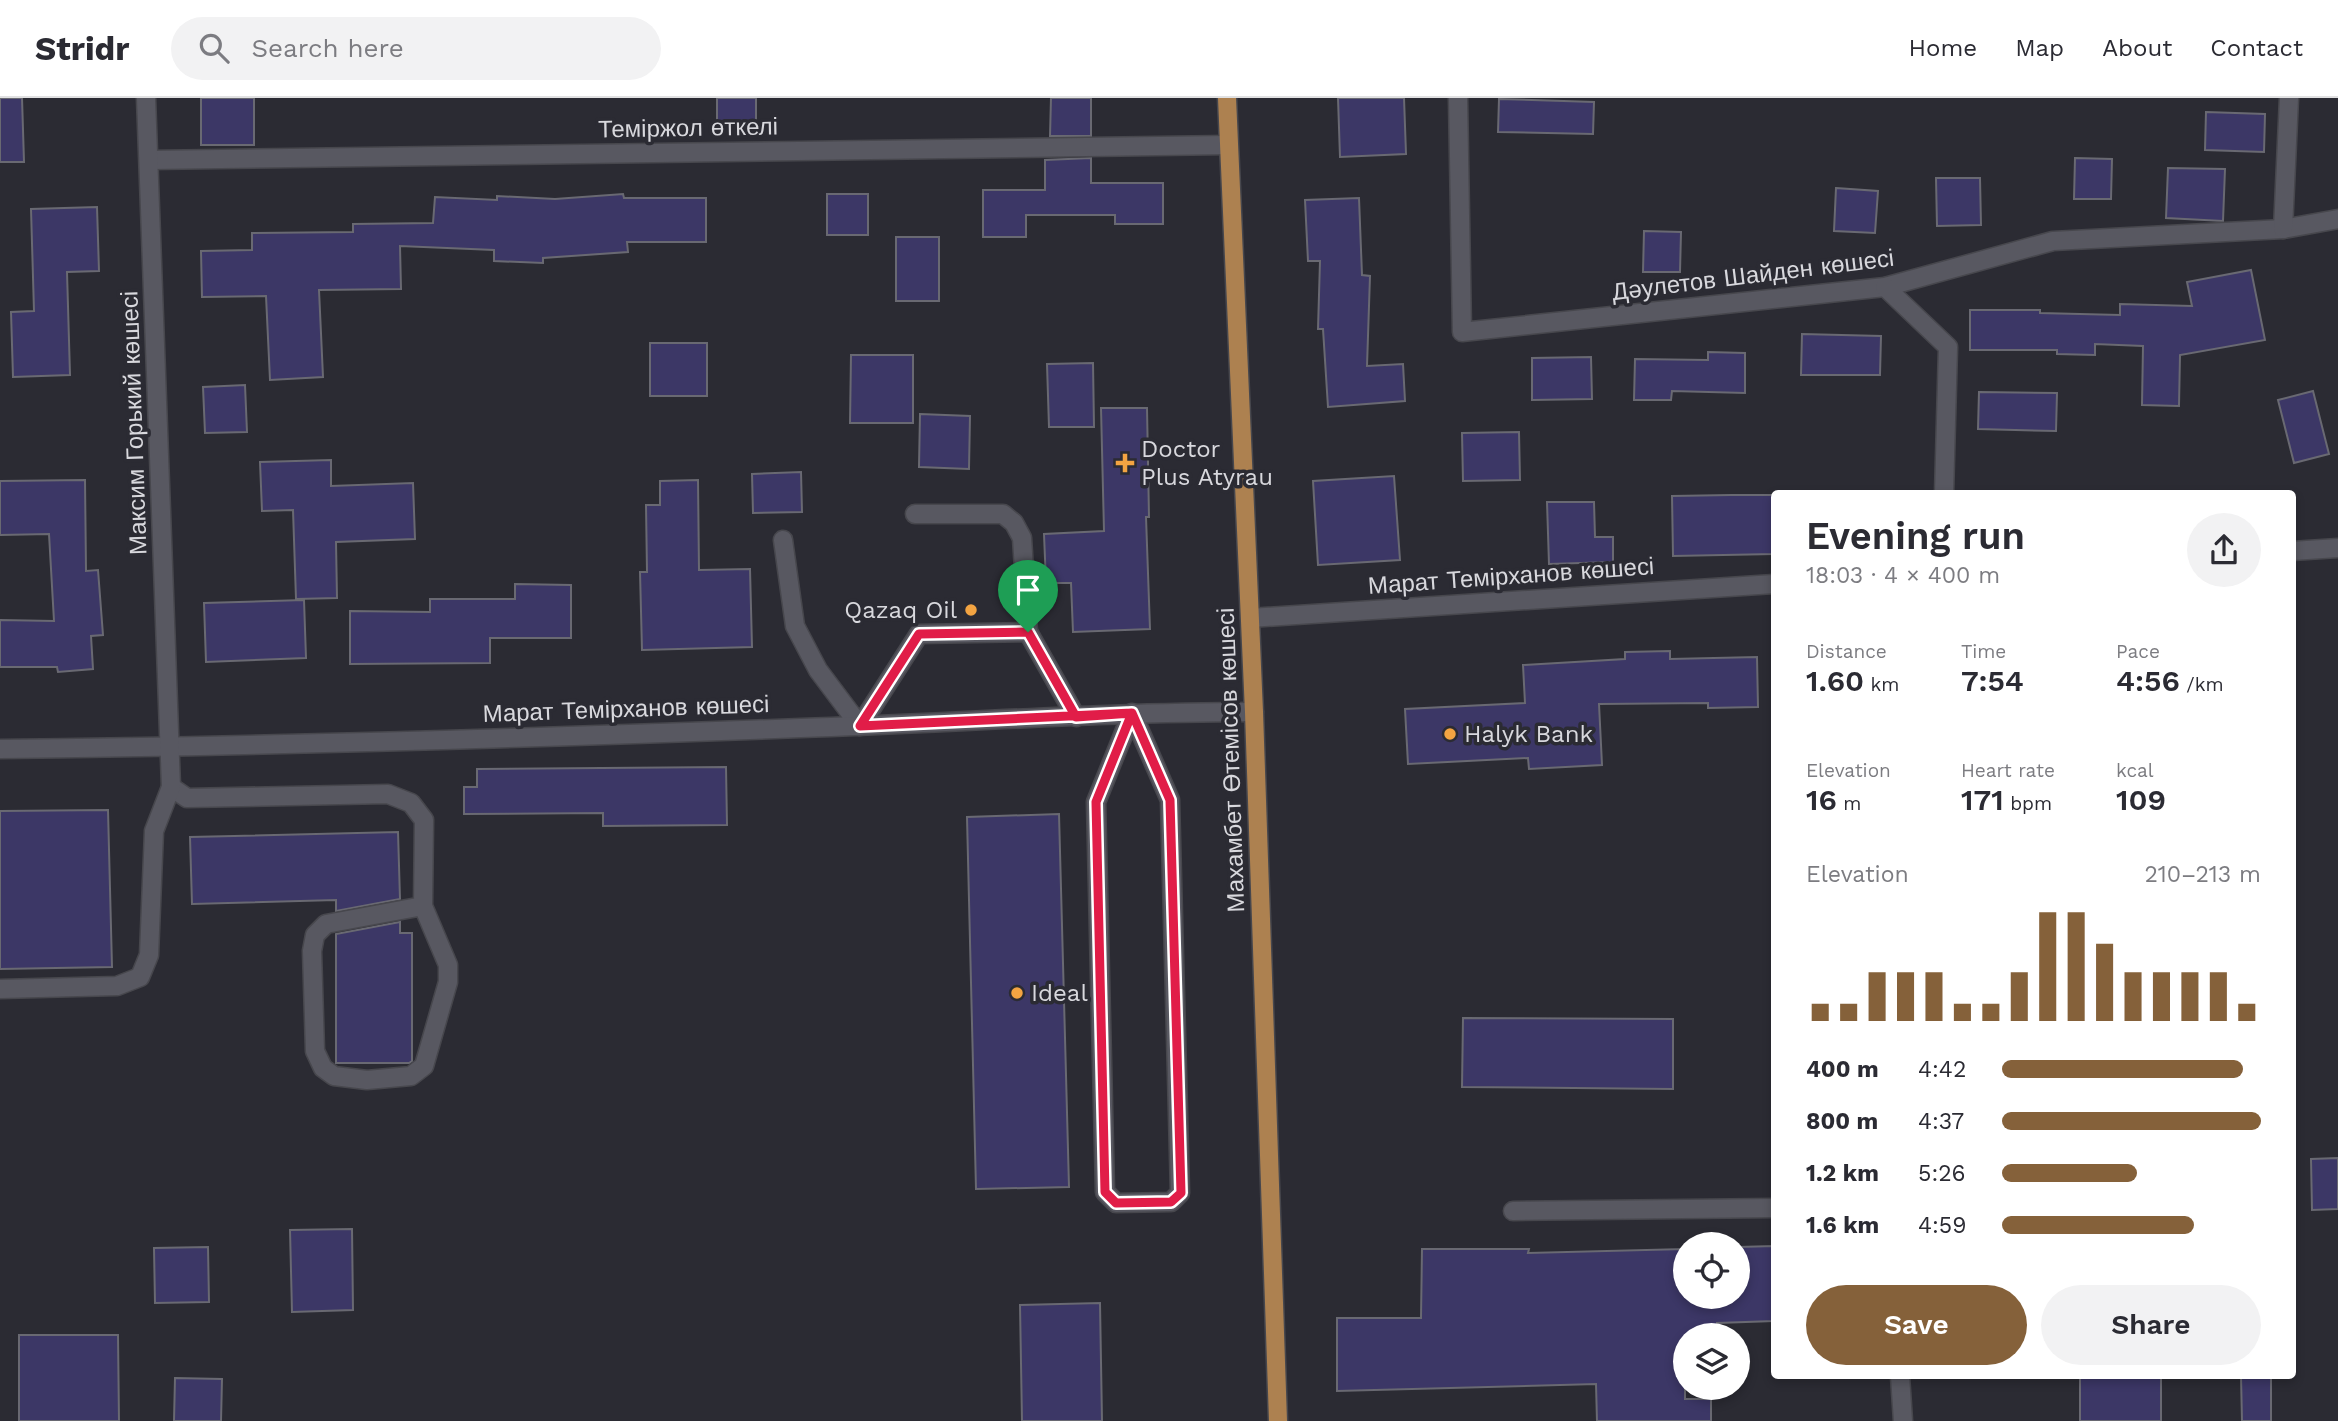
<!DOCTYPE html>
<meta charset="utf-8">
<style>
:root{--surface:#fff;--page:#f2f2f3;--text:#2b2b33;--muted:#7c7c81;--line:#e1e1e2;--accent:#85613a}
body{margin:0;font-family:"Work Sans",sans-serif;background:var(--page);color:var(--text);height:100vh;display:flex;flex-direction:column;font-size:26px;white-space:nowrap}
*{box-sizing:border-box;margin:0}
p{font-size:23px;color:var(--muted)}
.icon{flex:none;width:38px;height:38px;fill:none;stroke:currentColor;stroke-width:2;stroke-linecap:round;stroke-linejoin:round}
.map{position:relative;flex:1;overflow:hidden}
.side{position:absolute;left:1771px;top:392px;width:525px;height:889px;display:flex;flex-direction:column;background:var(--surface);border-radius:7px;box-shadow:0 4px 10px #0003}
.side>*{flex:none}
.tools{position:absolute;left:1673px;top:1134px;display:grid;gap:14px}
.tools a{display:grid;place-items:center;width:77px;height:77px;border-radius:50%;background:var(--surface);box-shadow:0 4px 10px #0003;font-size:35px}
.pin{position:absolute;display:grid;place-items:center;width:60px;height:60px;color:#fff;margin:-72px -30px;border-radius:50% 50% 50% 0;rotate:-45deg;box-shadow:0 0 7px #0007}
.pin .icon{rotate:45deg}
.round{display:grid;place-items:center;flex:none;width:74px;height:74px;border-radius:37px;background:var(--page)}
.head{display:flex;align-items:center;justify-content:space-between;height:119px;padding:0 35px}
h1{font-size:38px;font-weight:600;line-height:52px}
.figures{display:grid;grid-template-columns:repeat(3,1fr);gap:10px;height:119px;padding:7px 35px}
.figures div{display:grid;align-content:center}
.figures b{font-size:30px;font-weight:600}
.figures small{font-size:19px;font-weight:400}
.figures p{font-size:19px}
.chart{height:196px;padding:14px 35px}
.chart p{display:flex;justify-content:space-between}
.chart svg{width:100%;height:126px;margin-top:7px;stroke:var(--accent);stroke-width:6}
.primary-button{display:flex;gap:14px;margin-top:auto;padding:14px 35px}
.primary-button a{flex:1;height:80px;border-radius:42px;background:var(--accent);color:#fff;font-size:28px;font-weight:600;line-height:80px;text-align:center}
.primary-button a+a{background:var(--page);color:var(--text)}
ul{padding:0 35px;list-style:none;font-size:23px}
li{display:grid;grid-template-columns:112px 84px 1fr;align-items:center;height:52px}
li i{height:18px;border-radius:9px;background:var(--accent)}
header{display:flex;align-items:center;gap:42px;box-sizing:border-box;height:98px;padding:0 35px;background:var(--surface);border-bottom:2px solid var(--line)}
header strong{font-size:33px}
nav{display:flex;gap:38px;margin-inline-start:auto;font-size:24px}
.search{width:490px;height:63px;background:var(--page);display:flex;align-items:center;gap:18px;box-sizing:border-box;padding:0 24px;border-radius:38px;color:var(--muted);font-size:26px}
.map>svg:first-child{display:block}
.building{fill:#3c3766;stroke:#696972;stroke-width:2}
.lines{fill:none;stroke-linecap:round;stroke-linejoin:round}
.minor-casing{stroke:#47474d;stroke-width:21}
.major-casing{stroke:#47474d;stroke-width:21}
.minor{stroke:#585861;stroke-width:18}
.major{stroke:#ad8150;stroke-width:18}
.route-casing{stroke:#fff;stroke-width:14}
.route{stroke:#e11d48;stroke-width:9}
.poi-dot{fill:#f3a442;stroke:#2b2b33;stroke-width:2.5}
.labels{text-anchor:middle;stroke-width:7;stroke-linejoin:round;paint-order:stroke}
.street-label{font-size:24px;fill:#d8d8dd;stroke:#2b2b33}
.poi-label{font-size:24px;fill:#d8d8dd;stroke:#2b2b33;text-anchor:start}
</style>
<header>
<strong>Stridr</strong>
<div class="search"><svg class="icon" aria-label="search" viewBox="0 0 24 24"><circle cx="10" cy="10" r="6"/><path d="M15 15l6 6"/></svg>Search here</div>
<nav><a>Home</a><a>Map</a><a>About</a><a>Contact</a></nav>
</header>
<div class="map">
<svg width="2338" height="1323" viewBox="0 0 2338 1323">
<rect width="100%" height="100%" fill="#2b2b33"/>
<g class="building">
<path d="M 0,0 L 22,0 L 24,64 L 0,64 Z"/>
<rect x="201" y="0" width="53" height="47"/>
<rect x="717" y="0" width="39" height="33"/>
<path d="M 1051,0 L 1091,0 L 1091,38 L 1050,38 Z"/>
<path d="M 1338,0 L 1404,0 L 1406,56 L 1340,59 Z"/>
<path d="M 1499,1 L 1594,4 L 1593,36 L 1498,34 Z"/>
<path d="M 2206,14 L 2265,16 L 2264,54 L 2205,52 Z"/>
<path d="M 1091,60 L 1091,85 L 1163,85 L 1163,126 L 1115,126 L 1115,117 L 1026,117 L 1026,139 L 983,139 L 983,92 L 1045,92 L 1045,62 Z"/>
<path d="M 2075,60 L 2112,61 L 2111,101 L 2074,101 Z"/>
<path d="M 2168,70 L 2225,71 L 2223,123 L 2166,120 Z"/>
<path d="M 1936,80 L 1980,80 L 1981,127 L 1937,128 Z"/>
<path d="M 1836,90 L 1878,93 L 1875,135 L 1834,133 Z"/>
<path d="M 623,96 L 624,100 L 706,100 L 706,144 L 627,144 L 628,154 L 543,160 L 543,165 L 494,163 L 494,152 L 400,148 L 401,191 L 319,192 L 323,279 L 270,282 L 266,198 L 202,199 L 201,153 L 252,152 L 252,135 L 353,134 L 353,126 L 433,125 L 435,99 L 497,102 L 497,98 L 555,101 Z"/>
<rect x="827" y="96" width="41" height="41"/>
<path d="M 1359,100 L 1362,177 L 1370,178 L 1367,268 L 1403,266 L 1405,303 L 1328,309 L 1323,231 L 1318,231 L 1320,163 L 1308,163 L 1305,102 Z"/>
<path d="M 97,109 L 99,173 L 67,174 L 70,277 L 13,279 L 11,214 L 34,213 L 31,111 Z"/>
<path d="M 1644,133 L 1681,134 L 1680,174 L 1643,174 Z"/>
<rect x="896" y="139" width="43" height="64"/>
<path d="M 2251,172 L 2265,242 L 2180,257 L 2179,308 L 2142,307 L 2143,248 L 2095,246 L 2095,257 L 2057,256 L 2057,252 L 1970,252 L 1970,212 L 2040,212 L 2040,215 L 2120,217 L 2120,206 L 2192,208 L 2187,184 Z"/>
<path d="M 1802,236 L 1881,238 L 1880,277 L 1801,277 Z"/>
<rect x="650" y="245" width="57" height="53"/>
<path d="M 1708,254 L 1745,255 L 1745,295 L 1672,293 L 1671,302 L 1634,302 L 1635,261 L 1708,262 Z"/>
<path d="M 851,257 L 913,257 L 913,325 L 850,325 Z"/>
<path d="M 1591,259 L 1592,301 L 1532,302 L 1532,260 Z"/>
<path d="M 1093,265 L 1094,329 L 1049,329 L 1047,266 Z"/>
<path d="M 245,287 L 247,334 L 205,335 L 203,289 Z"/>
<path d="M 2313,293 L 2329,356 L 2294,365 L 2278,302 Z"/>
<path d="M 1979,294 L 2057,295 L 2056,333 L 1978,331 Z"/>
<path d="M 1101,310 L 1147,310 L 1149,419 L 1146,419 L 1150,531 L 1073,534 L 1071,485 L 1046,485 L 1044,436 L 1104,433 Z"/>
<path d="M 920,316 L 970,318 L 969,371 L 919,369 Z"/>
<path d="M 1519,334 L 1520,382 L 1463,383 L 1462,335 Z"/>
<path d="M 331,362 L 331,388 L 413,385 L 415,441 L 336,444 L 337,500 L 296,501 L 293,412 L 262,413 L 260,364 Z"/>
<path d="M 801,374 L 802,414 L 753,415 L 752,376 Z"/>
<path d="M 1394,378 L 1400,462 L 1318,467 L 1313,383 Z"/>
<path d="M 85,382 L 86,473 L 98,472 L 103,537 L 91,538 L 93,571 L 58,574 L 57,569 L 0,569 L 0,522 L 54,523 L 49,436 L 0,437 L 0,383 Z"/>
<path d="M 698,382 L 699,472 L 750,471 L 752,549 L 642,552 L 640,474 L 647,474 L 646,407 L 660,407 L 660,383 Z"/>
<path d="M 1731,397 L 1774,397 L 1774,456 L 1673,458 L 1672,398 Z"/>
<path d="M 1547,404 L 1594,404 L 1595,439 L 1613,439 L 1613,464 L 1549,466 Z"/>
<path d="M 515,486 L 571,487 L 571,540 L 490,540 L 490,565 L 350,566 L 350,513 L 430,514 L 430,501 L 515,501 Z"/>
<path d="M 304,502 L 306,560 L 206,564 L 204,505 Z"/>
<path d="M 1670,553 L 1670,561 L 1757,559 L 1758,609 L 1708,610 L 1708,605 L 1599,606 L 1602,667 L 1529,671 L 1528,660 L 1408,666 L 1405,611 L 1525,605 L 1523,567 L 1625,561 L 1625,554 Z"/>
<path d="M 726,669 L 727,727 L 603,728 L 603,715 L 464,716 L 464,689 L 477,689 L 477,671 Z"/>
<path d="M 108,712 L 112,869 L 0,871 L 0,713 Z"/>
<path d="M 1059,716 L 1069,1089 L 976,1091 L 967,719 Z"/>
<path d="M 398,734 L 400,801 L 336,813 L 336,802 L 192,806 L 190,739 Z"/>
<path d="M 400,824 L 400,835 L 412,835 L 412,963 L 409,965 L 336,965 L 336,836 Z"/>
<path d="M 1463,920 L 1673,921 L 1673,991 L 1462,989 Z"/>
<path d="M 2338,1060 L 2338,1111 L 2312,1112 L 2311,1061 Z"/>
<path d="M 352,1131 L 353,1212 L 292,1214 L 290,1132 Z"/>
<path d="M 1774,1148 L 1774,1223 L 1717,1225 L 1717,1237 L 1685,1237 L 1685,1301 L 1711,1301 L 1711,1323 L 1597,1323 L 1596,1286 L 1337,1293 L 1337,1220 L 1421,1220 L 1422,1151 L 1529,1151 L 1528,1155 L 1685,1151 L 1685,1199 L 1738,1199 L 1738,1149 Z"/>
<path d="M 208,1149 L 209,1204 L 155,1205 L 154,1150 Z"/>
<path d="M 1100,1205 L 1102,1323 L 1022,1323 L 1020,1207 Z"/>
<path d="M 19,1237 L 118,1237 L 119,1323 L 19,1323 Z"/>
<rect x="2080" y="1278" width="81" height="45"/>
<path d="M 2241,1278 L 2271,1278 L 2271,1323 L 2242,1323 Z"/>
<path d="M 175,1280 L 222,1281 L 221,1323 L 174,1323 Z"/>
</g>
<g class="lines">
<g class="minor-casing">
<g id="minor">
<path d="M 1458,0 L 1462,234 L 1885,189 L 2053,143 L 2283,131 L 2338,121"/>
<path d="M 149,62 L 1228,47"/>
<path d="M 2283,131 L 2289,0"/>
<path d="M 1885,189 L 1948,249 L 1944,396"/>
<path d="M 915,416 L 1003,416 L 1014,425 L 1022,440 L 1028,534"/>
<path d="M 783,442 L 795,528 L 818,572 L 860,628 L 919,536 L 1028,534 L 1076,619"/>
<path d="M 2292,453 L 2338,450"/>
<path d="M 1250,520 L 1774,486"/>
<path d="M 1132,615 L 1170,702 L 1180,1095 L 1171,1104 L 1116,1105 L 1105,1094 L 1096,704 Z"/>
<path d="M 0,651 C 267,648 534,640 801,630 C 952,625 1103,614 1254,614"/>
<path d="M 171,689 L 187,700 L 388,696 L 411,705 L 424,722 L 423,808 L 448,867 L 448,884 L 424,968 L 411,978 L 367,982 L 334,978 L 323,970 L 315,953 L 312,853 L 315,837 L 326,826 L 423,808"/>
<path d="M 0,891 L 117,888 L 140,879 L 149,857 L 154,733 L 171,689 L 146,0"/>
<path d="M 1513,1113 L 1774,1110"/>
<path d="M 1900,1278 L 1903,1323"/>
</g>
</g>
<g class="major-casing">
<path id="major" d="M 1227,0 L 1254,614 L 1278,1323"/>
</g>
<use href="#minor" class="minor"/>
<use href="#major" class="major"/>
</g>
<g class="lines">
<g class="route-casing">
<path id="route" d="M 1028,534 L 919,536 L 860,628 L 1132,615 L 1170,702 L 1181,1095 L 1171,1104 L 1116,1105 L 1105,1094 L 1096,704 L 1132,615 L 1076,619 L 1028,534"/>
</g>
<use href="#route" class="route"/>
</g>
<g class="poi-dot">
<path d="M1121.5 354.5h7v7h7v7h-7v7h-7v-7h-7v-7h7z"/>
<circle cx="971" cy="512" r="7"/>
<circle cx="1450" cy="636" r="7"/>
<circle cx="1017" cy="895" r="7"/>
</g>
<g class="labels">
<g class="street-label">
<text transform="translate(688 30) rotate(-1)" y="8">Теміржол өткелі</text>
<text transform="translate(1753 177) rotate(-7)" y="8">Дәулетов Шайден көшесі</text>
<text transform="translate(134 325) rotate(-92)" y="8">Максим Горький көшесі</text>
<text transform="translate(1511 478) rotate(-4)" y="8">Марат Темірханов көшесі</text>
<text transform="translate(626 611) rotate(-2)" y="8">Марат Темірханов көшесі</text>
<text transform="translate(1231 662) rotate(-92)" y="8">Махамбет Өтемісов көшесі</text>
</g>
<g class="poi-label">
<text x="1141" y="359">Doctor<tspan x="1141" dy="28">Plus Atyrau</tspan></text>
<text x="957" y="520" text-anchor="end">Qazaq Oil</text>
<text x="1464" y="644">Halyk Bank</text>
<text x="1031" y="903">Ideal</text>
</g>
</g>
</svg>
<div class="tools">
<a><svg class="icon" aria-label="locate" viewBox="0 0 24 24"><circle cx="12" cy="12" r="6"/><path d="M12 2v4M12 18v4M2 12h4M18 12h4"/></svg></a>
<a><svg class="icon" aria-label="layers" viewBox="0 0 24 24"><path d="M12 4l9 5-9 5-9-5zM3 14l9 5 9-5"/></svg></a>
</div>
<div class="pin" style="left:1028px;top:534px;background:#1e9e55"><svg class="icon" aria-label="arrive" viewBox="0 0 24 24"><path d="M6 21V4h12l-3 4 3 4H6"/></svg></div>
<section class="side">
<div class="head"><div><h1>Evening run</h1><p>18:03 · 4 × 400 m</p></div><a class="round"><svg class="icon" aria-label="share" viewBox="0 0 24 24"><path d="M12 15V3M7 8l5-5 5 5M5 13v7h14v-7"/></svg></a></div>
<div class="figures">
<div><p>Distance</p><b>1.60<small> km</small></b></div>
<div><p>Time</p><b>7:54</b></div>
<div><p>Pace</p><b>4:56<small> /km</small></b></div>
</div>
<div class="figures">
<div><p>Elevation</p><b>16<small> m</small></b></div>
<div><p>Heart rate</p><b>171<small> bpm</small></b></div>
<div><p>kcal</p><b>109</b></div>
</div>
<div class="chart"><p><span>Elevation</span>210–213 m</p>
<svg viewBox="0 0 160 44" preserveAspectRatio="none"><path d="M5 44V38M15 44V38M25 44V27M35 44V27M45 44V27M55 44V38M65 44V38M75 44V27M85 44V6M95 44V6M105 44V17M115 44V27M125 44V27M135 44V27M145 44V27M155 44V38"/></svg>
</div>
<ul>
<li><b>400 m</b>4:42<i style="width:93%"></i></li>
<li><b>800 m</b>4:37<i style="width:100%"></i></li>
<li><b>1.2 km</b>5:26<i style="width:52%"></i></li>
<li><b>1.6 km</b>4:59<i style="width:74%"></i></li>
</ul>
<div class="primary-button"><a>Save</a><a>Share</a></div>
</section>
</div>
